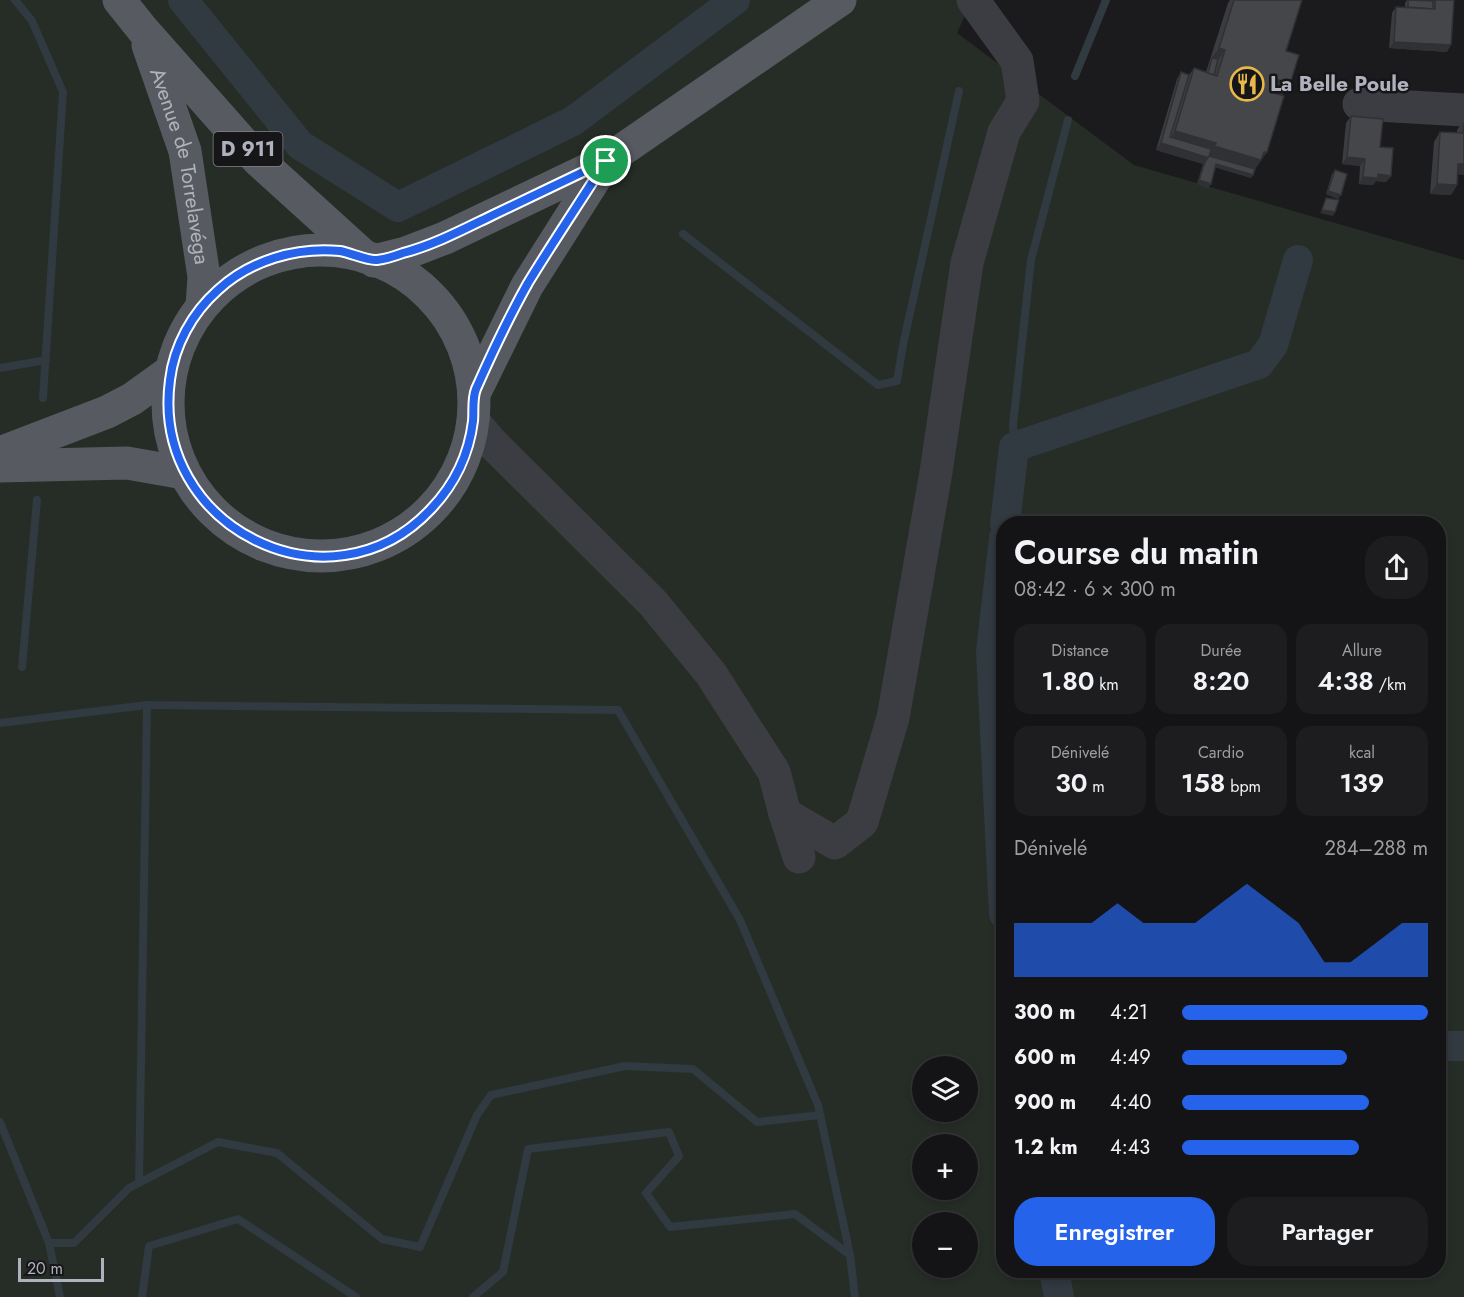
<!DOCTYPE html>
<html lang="fr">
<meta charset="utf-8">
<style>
:root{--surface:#141416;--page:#1d1d1f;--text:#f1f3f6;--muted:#9d9ea1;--line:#333335;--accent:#2563eb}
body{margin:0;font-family:Jost,sans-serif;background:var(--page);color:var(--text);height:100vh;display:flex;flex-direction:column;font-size:22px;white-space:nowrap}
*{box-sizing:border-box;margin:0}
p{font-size:20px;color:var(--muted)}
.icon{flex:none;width:33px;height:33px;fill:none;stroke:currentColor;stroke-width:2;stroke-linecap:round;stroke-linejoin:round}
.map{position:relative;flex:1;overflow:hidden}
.side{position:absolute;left:996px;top:516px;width:450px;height:762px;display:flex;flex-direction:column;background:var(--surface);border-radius:24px;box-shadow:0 3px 9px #0003,0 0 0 2px var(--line)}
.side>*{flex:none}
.tools{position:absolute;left:912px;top:1056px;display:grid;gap:12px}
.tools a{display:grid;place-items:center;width:66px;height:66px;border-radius:50%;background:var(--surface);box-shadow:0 3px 9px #0003,0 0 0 2px var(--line);font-size:30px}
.scale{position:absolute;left:18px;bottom:15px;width:86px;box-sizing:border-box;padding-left:6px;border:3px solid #afb2bc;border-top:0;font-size:16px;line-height:21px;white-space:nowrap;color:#afb2bc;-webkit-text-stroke:4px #161618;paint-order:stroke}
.pin{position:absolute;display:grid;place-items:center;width:51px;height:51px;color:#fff;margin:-26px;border:3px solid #fff;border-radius:50%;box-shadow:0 2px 6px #0007}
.round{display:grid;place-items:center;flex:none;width:63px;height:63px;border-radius:24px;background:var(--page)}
.summary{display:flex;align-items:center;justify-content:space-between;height:102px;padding:0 18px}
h1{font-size:33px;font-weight:600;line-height:45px}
.stats{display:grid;grid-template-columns:repeat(3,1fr);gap:9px;height:102px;padding:6px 18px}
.stats div{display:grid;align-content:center;border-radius:15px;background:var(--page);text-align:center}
.stats b{font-size:26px;font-weight:600}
.stats small{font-size:16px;font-weight:400}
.stats p{font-size:16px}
.chart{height:168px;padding:12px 18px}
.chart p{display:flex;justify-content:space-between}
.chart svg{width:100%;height:108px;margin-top:6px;fill:var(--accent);opacity:.7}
.cta{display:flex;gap:12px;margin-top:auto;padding:12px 18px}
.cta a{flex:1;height:69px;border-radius:24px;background:var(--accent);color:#fff;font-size:24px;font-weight:600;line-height:69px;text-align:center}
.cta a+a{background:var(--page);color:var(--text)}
ul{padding:0 18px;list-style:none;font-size:20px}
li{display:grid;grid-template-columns:96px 72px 1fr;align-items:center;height:45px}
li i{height:15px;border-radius:8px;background:var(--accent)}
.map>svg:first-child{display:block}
.green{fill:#252d26;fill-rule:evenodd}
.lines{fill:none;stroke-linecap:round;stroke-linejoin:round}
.stream{stroke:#313941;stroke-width:8}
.canal{stroke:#313941;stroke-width:30}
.minor{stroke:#3c3d42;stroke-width:33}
.major{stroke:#585a61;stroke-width:33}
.wall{fill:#3b3c40}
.shaded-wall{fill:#303134}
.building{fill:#45464a;stroke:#303134;stroke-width:1.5}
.route-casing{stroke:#fff;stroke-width:12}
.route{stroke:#2563eb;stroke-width:8}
.labels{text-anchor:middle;stroke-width:5;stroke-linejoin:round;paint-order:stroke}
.shield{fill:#161618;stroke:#81838b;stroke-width:1.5}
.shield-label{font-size:20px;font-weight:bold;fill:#afb2bc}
.poi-label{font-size:21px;font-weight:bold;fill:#afb2bc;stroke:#161618;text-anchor:start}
.street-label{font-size:21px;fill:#afb2bc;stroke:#161618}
</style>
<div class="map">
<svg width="1464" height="1297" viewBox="0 0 1464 1297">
<rect width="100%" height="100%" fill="#1b1b1d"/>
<path class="green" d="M 0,0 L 972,0 L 957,33 L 1134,165 L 1464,260 L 1464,1297 L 0,1297 ZM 1004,524 L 1438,524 L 1438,1270 L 1004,1270 ZM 922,1066 L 968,1066 L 968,1112 L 922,1112 ZM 922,1144 L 968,1144 L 968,1190 L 922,1190 ZM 922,1222 L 968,1222 L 968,1268 L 922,1268 Z"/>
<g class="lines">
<g class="stream">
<path d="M 15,0 L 32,21 L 63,92 L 43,398"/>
<path d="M 1075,76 L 1106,0"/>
<path d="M 683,234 L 878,385 L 897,381 L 903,345 L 959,91"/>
<path d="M 0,368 L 46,360"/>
<path d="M 1014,447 L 1013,425 L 1031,260 L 1068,120"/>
<path d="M 22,667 L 37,500"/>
<path d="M 0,723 L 147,705 L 618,710 L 740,920 L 818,1105 L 850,1255 L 855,1297"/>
<path d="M 0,1122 L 49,1243 L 74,1243 L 129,1188 L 218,1142 L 277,1153 L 382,1239 L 420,1247 L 477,1115 L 491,1095 L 625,1066 L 693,1069 L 757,1122 L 820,1115"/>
<path d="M 139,1183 L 147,705"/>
<path d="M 49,1243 L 60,1297"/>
<path d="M 142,1297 L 149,1246 L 238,1219 L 356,1297"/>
<path d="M 473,1297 L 503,1272 L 528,1149 L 669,1132 L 679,1156 L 646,1193 L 670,1227 L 795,1214 L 850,1255"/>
</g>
<g class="canal">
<path d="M 183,0 L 300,145 L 398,207 L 573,121 L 735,0"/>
<path d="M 1005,524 L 1014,447 L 1259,364 L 1273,345 L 1298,260"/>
<path d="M 1004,538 L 991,651 L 1004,914"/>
<path d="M 1438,1046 L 1464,1046"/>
<path d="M 1054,1270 L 1059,1297"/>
</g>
<g class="minor">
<path d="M 1359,104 L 1464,110"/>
<path d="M 473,421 L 491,442 L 653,603 L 711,674 L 774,772 L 785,814 L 799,857"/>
<path d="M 785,814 L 835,843 L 862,822 L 893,718 L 936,472 L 967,263 L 1004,132 L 1023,101 L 1017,61 L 973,0"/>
</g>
<g class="major">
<path d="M 119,0 L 143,30 L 258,160 L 365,257"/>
<path id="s1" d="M 148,45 L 185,151 L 204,277 L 202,306"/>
<circle cx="321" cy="403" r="153"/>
<path d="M 374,261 L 406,253 L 445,238 L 606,161 L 840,0"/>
<path d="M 474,394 L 527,286 L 606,161"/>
<path d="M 0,453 L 107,412 L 132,399 L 171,371"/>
<path d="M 0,466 L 127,463 L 184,473"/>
</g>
</g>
<g class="wall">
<path d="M 1230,0 L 1302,0 L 1286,51 L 1282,95 L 1267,152 L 1255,169 L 1251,178 L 1215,167 L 1211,184 L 1208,188 L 1197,184 L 1203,164 L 1156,150 L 1177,79 L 1181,72 L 1189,75 L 1194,68 L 1206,72 L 1228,3 Z"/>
<path d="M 1407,0 L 1433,1 L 1434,0 L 1454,0 L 1447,52 L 1389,48 L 1392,13 L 1396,7 L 1405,7 L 1405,3 Z"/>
<path d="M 1351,116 L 1380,147 L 1391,176 L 1386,182 L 1376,181 L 1373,185 L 1359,184 L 1360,166 L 1342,164 L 1346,123 Z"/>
<path d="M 1464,120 L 1464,175 L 1458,174 L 1457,185 L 1451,195 L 1430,194 L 1434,142 L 1440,132 L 1457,133 L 1457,130 Z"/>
<path d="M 1335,170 L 1341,195 L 1338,199 L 1326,194 L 1332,174 Z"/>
</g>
<g class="shaded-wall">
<path d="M 1394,42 L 1451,45 L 1447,52 L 1389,48 Z"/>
<path d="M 1219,48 L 1225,50 L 1216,63 L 1212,58 Z"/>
<path d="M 1275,79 L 1290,84 L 1281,97 L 1266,92 Z"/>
<path d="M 1175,131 L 1216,143 L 1207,156 L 1166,144 Z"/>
<path d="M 1161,143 L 1208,155 L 1214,146 L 1267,152 L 1252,173 L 1207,159 L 1204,164 L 1156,150 Z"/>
<path d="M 1347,157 L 1365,159 L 1360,166 L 1342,164 Z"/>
<path d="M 1216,164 L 1253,175 L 1251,178 L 1214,167 Z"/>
<path d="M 1458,164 L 1464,164 L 1464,175 L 1452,174 Z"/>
<path d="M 1378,174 L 1391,176 L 1386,182 L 1376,181 L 1373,185 L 1359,184 L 1363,177 Z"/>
<path d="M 1199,180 L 1211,184 L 1208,188 L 1197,184 Z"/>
<path d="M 1437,184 L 1457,185 L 1451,195 L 1430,194 Z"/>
<path d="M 1328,191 L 1341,195 L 1338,199 L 1326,194 Z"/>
<path d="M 1322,210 L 1335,212 L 1333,216 L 1320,213 Z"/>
</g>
<g class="building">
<path d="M 1234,0 L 1302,0 L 1286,51 L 1299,55 L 1290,84 L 1275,79 L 1271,92 L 1284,96 L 1267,152 L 1264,152 L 1261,160 L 1214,146 L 1216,143 L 1175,131 L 1194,68 L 1217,76 L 1225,50 L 1219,48 Z"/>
<path d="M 1408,0 L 1433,1 L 1433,9 L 1408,7 Z"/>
<path d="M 1435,0 L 1454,0 L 1451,45 L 1394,42 L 1396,7 L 1435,9 Z"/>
<path d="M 1212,58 L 1218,59 L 1214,75 L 1208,73 Z"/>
<path d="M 1181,72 L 1189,75 L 1170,137 L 1211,149 L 1209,158 L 1161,143 Z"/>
<path d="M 1351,116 L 1383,119 L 1380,147 L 1393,148 L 1391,176 L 1378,174 L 1378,178 L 1363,177 L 1365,159 L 1347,157 Z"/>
<path d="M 1464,123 L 1464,164 L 1458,164 L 1457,185 L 1437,184 L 1440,132 L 1463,133 Z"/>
<path d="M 1209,156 L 1255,169 L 1253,175 L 1216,164 L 1211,184 L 1199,180 L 1205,162 Z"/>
<path d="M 1335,170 L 1347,174 L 1341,195 L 1328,191 Z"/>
<path d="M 1326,198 L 1339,200 L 1335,212 L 1322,210 Z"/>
</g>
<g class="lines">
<g class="route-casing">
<path id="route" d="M 606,161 C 580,202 553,242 528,283 C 510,315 491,355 476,389 C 472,399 474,411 473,421 C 469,454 454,485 431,509 C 330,617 150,527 170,380 C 174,346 192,313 218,290 C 251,260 296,247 340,251 C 351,253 368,261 377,260 C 386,259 395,256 403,253 C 434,245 464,229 493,215 C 531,197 568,179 606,161 Z"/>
</g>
<use href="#route" class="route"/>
</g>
<defs>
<g id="restaurant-ring" transform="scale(1.725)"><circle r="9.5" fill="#161618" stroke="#e7b949" stroke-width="1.5"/><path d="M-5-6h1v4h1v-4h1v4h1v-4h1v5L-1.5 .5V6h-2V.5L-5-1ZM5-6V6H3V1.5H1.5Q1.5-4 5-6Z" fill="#e7b949"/></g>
</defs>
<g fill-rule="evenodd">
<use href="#restaurant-ring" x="1247" y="84"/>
</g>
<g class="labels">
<rect class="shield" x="213.5" y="132" width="69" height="34" rx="4.5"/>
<g class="shield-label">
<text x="248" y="156">D 911</text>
</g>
<g class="poi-label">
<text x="1270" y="91">La Belle Poule</text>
</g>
<g class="street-label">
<text dy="7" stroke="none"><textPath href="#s1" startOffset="126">Avenue de Torrelavéga</textPath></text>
</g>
</g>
</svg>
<div class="tools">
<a><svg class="icon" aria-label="layers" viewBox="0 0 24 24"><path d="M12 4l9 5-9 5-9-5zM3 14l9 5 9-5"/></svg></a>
<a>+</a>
<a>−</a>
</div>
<div class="scale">20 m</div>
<div class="pin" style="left:606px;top:161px;background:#1e9e55"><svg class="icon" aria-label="arrive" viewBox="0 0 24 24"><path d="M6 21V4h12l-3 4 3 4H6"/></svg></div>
<section class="side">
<div class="summary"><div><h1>Course du matin</h1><p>08:42 · 6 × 300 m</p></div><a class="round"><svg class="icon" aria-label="share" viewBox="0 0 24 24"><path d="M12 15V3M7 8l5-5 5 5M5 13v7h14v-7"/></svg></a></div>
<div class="stats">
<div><p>Distance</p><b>1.80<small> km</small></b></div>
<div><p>Durée</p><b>8:20</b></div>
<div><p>Allure</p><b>4:38<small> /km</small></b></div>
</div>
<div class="stats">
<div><p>Dénivelé</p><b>30<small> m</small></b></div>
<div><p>Cardio</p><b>158<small> bpm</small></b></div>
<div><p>kcal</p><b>139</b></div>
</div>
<div class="chart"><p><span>Dénivelé</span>284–288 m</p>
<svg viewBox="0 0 160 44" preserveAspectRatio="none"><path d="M0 44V22L10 22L20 22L30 22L40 14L50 22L60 22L70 22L80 14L90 6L100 14L110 22L120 38L130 38L140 30L150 22L160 22V44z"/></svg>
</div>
<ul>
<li><b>300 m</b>4:21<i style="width:100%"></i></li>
<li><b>600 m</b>4:49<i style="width:67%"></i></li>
<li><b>900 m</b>4:40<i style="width:76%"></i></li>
<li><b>1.2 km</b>4:43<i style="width:72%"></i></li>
</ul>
<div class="cta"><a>Enregistrer</a><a>Partager</a></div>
</section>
</div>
